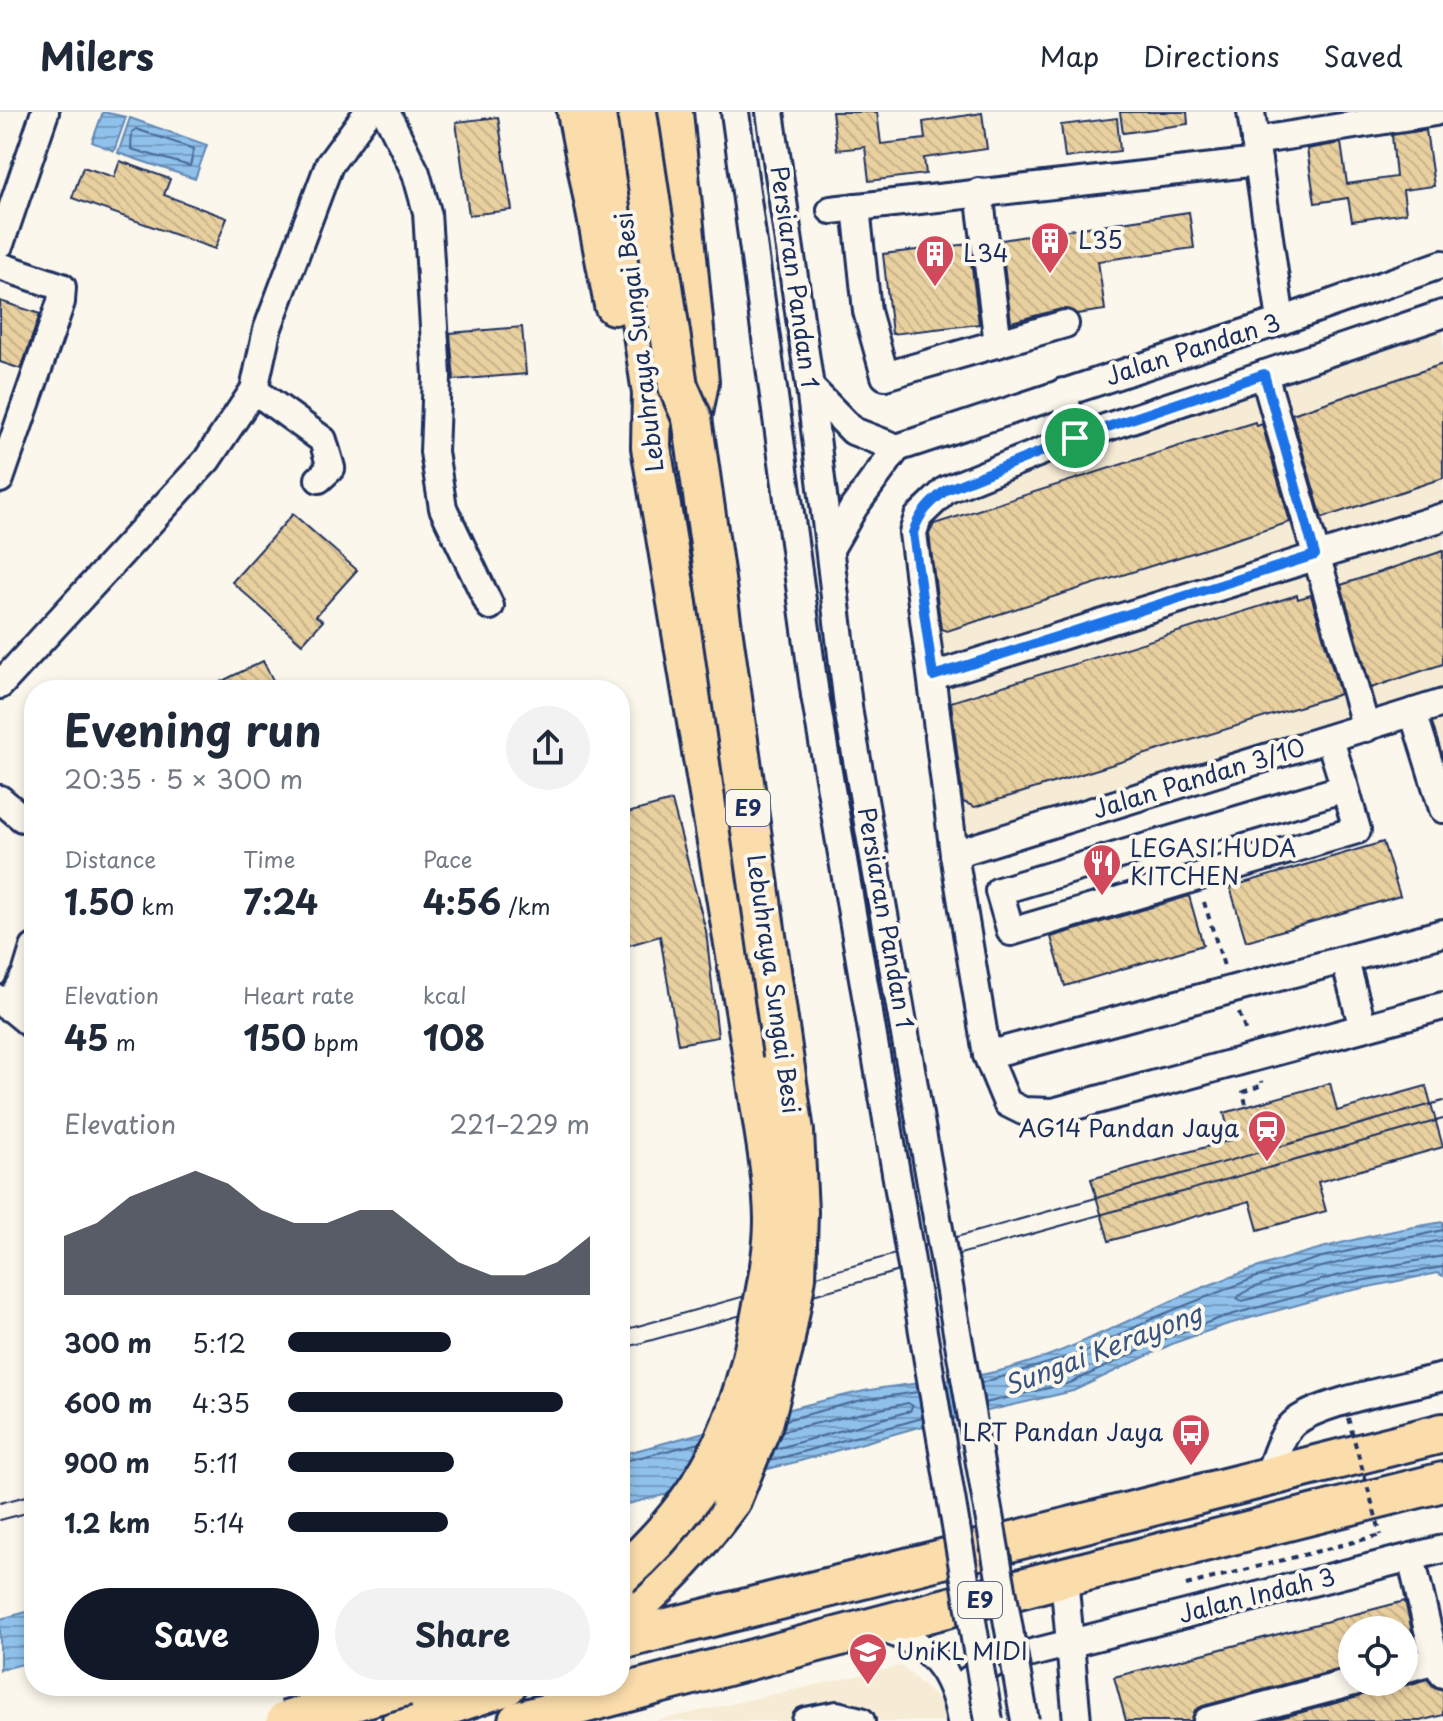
<!DOCTYPE html>
<meta charset="utf-8">
<style>
:root{--surface:#fff;--page:#f2f2f3;--text:#1f2937;--muted:#747a83;--line:#e0e1e3;--accent:#111827}
body{margin:0;font-family:"Playpen Sans",sans-serif;background:var(--page);color:var(--text);height:100vh;display:flex;flex-direction:column;font-size:30px;white-space:nowrap}
*{box-sizing:border-box;margin:0}
p{font-size:26px;color:var(--muted)}
.icon{flex:none;width:44px;height:44px;fill:none;stroke:currentColor;stroke-width:2;stroke-linecap:round;stroke-linejoin:round}
.map{position:relative;flex:1;overflow:hidden}
.side{position:absolute;left:24px;top:568px;width:606px;height:1016px;display:flex;flex-direction:column;background:var(--surface);border-radius:32px;box-shadow:0 4px 12px #0003}
.side>*{flex:none}
.tools{position:absolute;left:1338px;top:1504px;display:grid;gap:16px}
.tools a{display:grid;place-items:center;width:80px;height:80px;border-radius:50%;background:var(--surface);box-shadow:0 4px 12px #0003;font-size:40px}
.pin{position:absolute;display:grid;place-items:center;width:68px;height:68px;color:#fff;margin:-34px;border:4px solid #fff;border-radius:50%;box-shadow:0 2px 8px #0007}
.round{display:grid;place-items:center;flex:none;width:84px;height:84px;border-radius:42px;background:var(--page)}
.headline{display:flex;align-items:center;justify-content:space-between;height:136px;padding:0 40px}
h1{font-size:44px;font-weight:700;line-height:60px}
.figures{display:grid;grid-template-columns:repeat(3,1fr);gap:12px;height:136px;padding:8px 40px}
.figures div{display:grid;align-content:center}
.figures b{font-size:34px;font-weight:700}
.figures small{font-size:22px;font-weight:400}
.figures p{font-size:22px}
.chart{height:224px;padding:16px 40px}
.chart p{display:flex;justify-content:space-between}
.chart svg{width:100%;height:144px;margin-top:8px;fill:var(--accent);opacity:.7}
.action{display:flex;gap:16px;margin-top:auto;padding:16px 40px}
.action a{flex:1;height:92px;border-radius:48px;background:var(--accent);color:#fff;font-size:32px;font-weight:700;line-height:92px;text-align:center}
.action a+a{background:var(--page);color:var(--text)}
ul{padding:0 40px;list-style:none;font-size:26px}
li{display:grid;grid-template-columns:128px 96px 1fr;align-items:center;height:60px}
li i{height:20px;border-radius:10px;background:var(--accent)}
header{display:flex;align-items:center;gap:48px;box-sizing:border-box;height:112px;padding:0 40px;background:var(--surface);border-bottom:2px solid var(--line)}
header strong{font-size:38px}
nav{display:flex;gap:44px;margin-inline-start:auto;font-size:28px}
.map>svg:first-child{display:block}
.built{fill:#f6ebd5}
.water{fill:url(#water-rules);stroke:#6187b3;stroke-width:2}
.lines{fill:none;stroke-linecap:round;stroke-linejoin:round}
.shore{stroke:#496996;stroke-width:2}
.building{fill:url(#building-back-hatch);stroke:#1b2f5e;stroke-width:2}
.minor-casing{stroke:#1b2f5e;stroke-width:32}
.highway-casing{stroke:#1b2f5e;stroke-width:44}
.path{stroke:#1b2f5e;stroke-width:4;stroke-dasharray:6 6;stroke-linecap:butt}
.minor{stroke:#fbf7ec;stroke-width:26}
.highway{stroke:#fbddab;stroke-width:38}
.tram{stroke:#1b2f5e;stroke-width:2}
.minor-bridge-casing{stroke:#1b2f5e;stroke-width:32;stroke-linecap:butt}
.highway-bridge-casing{stroke:#1b2f5e;stroke-width:44;stroke-linecap:butt}
.path-bridge{stroke:#1b2f5e;stroke-width:4;stroke-dasharray:6 6;stroke-linecap:butt}
.minor-bridge{stroke:#fbf7ec;stroke-width:26}
.highway-bridge{stroke:#fbddab;stroke-width:38}
.route-casing{stroke:#fff;stroke-width:16}
.route{stroke:#1a73e8;stroke-width:10}
.labels{text-anchor:middle;stroke-width:8;stroke-linejoin:round;paint-order:stroke}
.shield{fill:#fbf7ec;stroke:#5e6b89;stroke-width:2}
.shield-label{font-size:22px;font-weight:bold;fill:#1b2f5e}
.poi-label{font-size:24px;fill:#1b2f5e;stroke:#fbf7ec;text-anchor:start}
.street-label{font-size:24px;fill:#1b2f5e;stroke:#fbf7ec}
.water-label{font-size:26px;font-style:italic;fill:#385481;stroke:#fbf7ec}
</style>
<header>
<strong>Milers</strong>
<nav><a>Map</a><a>Directions</a><a>Saved</a></nav>
</header>
<div class="map">
<svg width="1443" height="1609" viewBox="0 0 1443 1609">
<defs>
<pattern id="water-rules" width="6" height="5" patternUnits="userSpaceOnUse" patternTransform="scale(2)"><rect width="6" height="5" fill="#8fc1eb"/><path d="M0 2.5h6" fill="none" stroke="#749dc2"/></pattern>
<pattern id="building-back-hatch" width="6" height="6" patternUnits="userSpaceOnUse" patternTransform="scale(2)"><rect width="6" height="6" fill="#e9d09f"/><path d="M-1 5l2 2M0 0l6 6M5-1l2 2" fill="none" stroke="#c7b38b"/></pattern>
</defs>
<rect width="100%" height="100%" fill="#fbf7ec"/>
<filter id="ink" filterUnits="userSpaceOnUse"><feTurbulence type="fractalNoise" baseFrequency=".0125" numOctaves="2"/><feDisplacementMap in="SourceGraphic" scale="16" xChannelSelector="R" yChannelSelector="G"/><feConvolveMatrix kernelMatrix="1 2 1 2 8 2 1 2 1" color-interpolation-filters="sRGB"/></filter>
<g filter="url(#ink)">
<g class="built">
<path d="M 1443,211 L 1443,678 L 1415,592 L 962,729 L 922,420 L 939,395 L 1083,331 Z"/>
<path d="M 901,1554 L 945,1593 L 948,1609 L 655,1609 Z"/>
</g>
<g class="water">
<path d="M 103,0 L 126,5 L 114,39 L 92,30 Z"/>
<path d="M 130,6 L 207,33 L 195,67 L 118,41 Z"/>
<path d="M 1443,1110 L 1443,1164 L 1437,1161 L 1344,1180 L 1225,1213 L 1174,1231 L 1073,1279 L 915,1316 L 800,1349 L 620,1394 L 620,1343 C 700,1322 779,1298 860,1280 C 913,1269 968,1270 1021,1253 C 1085,1233 1142,1200 1204,1175 C 1280,1145 1362,1123 1443,1110 Z"/>
<path d="M 34,1498 L 34,1549 L 0,1558 L 0,1507 Z"/>
</g>
<g class="lines">
<g class="shore">
<path d="M 136,17 L 194,37 L 190,54 L 131,37 L 132,20 Z"/>
<path d="M 1443,1128 C 1411,1134 1250,1167 1237,1186 L 1242,1189 L 1340,1163 L 1443,1144"/>
<path d="M 981,1271 L 1085,1240 L 1156,1205 L 1257,1165 L 1322,1145 L 1443,1118"/>
<path d="M 985,1291 L 1070,1271 L 1171,1224 L 1223,1205 L 1342,1172 L 1443,1155"/>
<path d="M 786,1308 L 862,1288 L 918,1280"/>
<path d="M 775,1337 L 910,1299 L 913,1294 L 908,1291 L 782,1319"/>
<path d="M 770,1349 L 922,1306"/>
<path d="M 620,1350 L 700,1331"/>
</g>
</g>
<g class="building">
<path d="M 832,0 L 877,0 L 881,32 L 925,27 L 923,10 L 982,1 L 987,37 L 924,46 L 926,62 L 869,69 L 865,35 L 837,38 Z"/>
<path d="M 1120,0 L 1187,0 L 1188,12 L 1123,21 Z"/>
<path d="M 498,5 L 512,98 L 469,103 L 456,10 Z"/>
<path d="M 1117,6 L 1120,39 L 1065,46 L 1061,13 Z"/>
<path d="M 1426,18 L 1434,74 L 1403,78 L 1406,101 L 1352,109 L 1348,86 L 1315,91 L 1307,37 L 1341,31 L 1347,72 L 1396,65 L 1392,23 Z"/>
<path d="M 120,49 L 170,67 L 164,83 L 227,106 L 215,137 L 72,86 L 83,55 L 114,65 Z"/>
<path d="M 1189,100 L 1194,136 L 1098,149 L 1105,198 L 1077,202 L 1061,197 L 1011,210 L 1001,128 Z"/>
<path d="M 969,132 L 979,212 L 892,222 L 883,142 Z"/>
<path d="M 0,189 L 40,202 L 21,257 L 0,250 Z"/>
<path d="M 522,215 L 526,262 L 454,268 L 450,221 Z"/>
<path d="M 1443,252 L 1443,366 L 1322,406 L 1292,302 Z"/>
<path d="M 1255,310 L 1257,314 L 1262,312 L 1290,410 L 993,504 L 947,519 L 941,517 L 929,422 L 934,412 Z"/>
<path d="M 293,402 L 357,458 L 316,504 L 323,509 L 302,532 L 232,470 Z"/>
<path d="M 1443,439 L 1443,552 L 1371,576 L 1341,473 Z"/>
<path d="M 1297,483 L 1298,487 L 1311,483 L 1340,582 L 975,695 L 963,690 L 951,590 Z"/>
<path d="M 263,549 L 278,578 L 204,578 Z"/>
<path d="M 672,689 L 706,819 L 718,925 L 678,932 L 660,824 L 626,834 L 620,811 L 620,703 Z"/>
<path d="M 1383,730 L 1400,784 L 1246,829 L 1230,775 Z"/>
<path d="M 1189,784 L 1203,833 L 1065,874 L 1051,825 Z"/>
<path d="M 1330,971 L 1337,999 L 1426,974 L 1443,1035 L 1318,1070 L 1326,1099 L 1283,1111 L 1258,1118 L 1250,1089 L 1109,1129 L 1091,1067 L 1231,1028 L 1224,1001 Z"/>
<path d="M 1405,1489 L 1416,1537 L 1404,1540 L 1404,1518 L 1352,1518 L 1352,1554 L 1203,1594 L 1195,1598 L 1191,1609 L 1126,1609 L 1114,1565 Z"/>
<path d="M 1427,1567 L 1434,1575 L 1443,1578 L 1443,1603 L 1420,1609 L 1269,1609 L 1358,1585 L 1366,1581 L 1370,1570 L 1408,1573 Z"/>
</g>
<g class="lines">
<g class="minor-casing">
<g id="minor">
<path d="M 386,0 L 416,61 L 427,100 L 437,264 L 434,340 L 443,396 L 490,494"/>
<path d="M 735,0 L 815,583"/>
<path d="M 770,0 L 810,275 L 849,602"/>
<path d="M 1251,0 L 1281,209"/>
<path d="M 1255,29 L 1435,0"/>
<path d="M 979,80 L 998,232"/>
<path d="M 856,95 L 867,199 L 885,264 L 1065,212"/>
<path d="M 831,98 L 1258,50"/>
<path d="M 0,132 L 45,0"/>
<path d="M 0,154 L 62,175 L 61,190 L 0,367"/>
<path d="M 1443,202 L 1075,326 L 946,378 L 918,405 L 913,421 L 954,742 L 987,943 L 1007,991 L 1023,999 L 1053,1000 L 1443,894"/>
<path d="M 1264,262 L 1366,616"/>
<path d="M 810,275 L 853,319 L 897,336 L 1281,209 L 1443,152"/>
<path d="M 254,278 L 323,328 L 331,356 L 319,367"/>
<path d="M 1063,280 L 1075,326"/>
<path d="M 830,437 L 854,395 L 897,336"/>
<path d="M 933,564 L 1443,405"/>
<path d="M 0,573 L 207,348 L 254,278 L 267,218 L 329,53 L 368,0"/>
<path d="M 1413,600 L 1443,697"/>
<path d="M 1330,628 L 1345,676 L 999,779 L 1011,820 L 1357,718 L 1345,676"/>
<path d="M 0,687 L 22,706"/>
<path d="M 954,742 L 1443,591"/>
<path d="M 1345,849 L 1363,916"/>
<path d="M 0,887 L 34,915"/>
<path d="M 7,895 L 26,862 L 34,836"/>
<path d="M 987,943 L 1443,821"/>
<path d="M 1268,1363 C 1275,1347 1280,1324 1293,1312 C 1316,1290 1409,1274 1443,1265"/>
<path d="M 1411,1445 L 1435,1548 L 1443,1562"/>
<path d="M 1064,1465 L 1077,1609"/>
<path d="M 880,1516 C 930,1531 952,1557 961,1609"/>
<path d="M 1404,1557 L 1443,1546"/>
<path d="M 958,1589 L 969,1568 L 996,1550 L 1443,1437"/>
<path d="M 806,1609 L 837,1603 L 861,1609"/>
<path d="M 1207,1609 L 1354,1570"/>
</g>
</g>
<g class="highway-casing">
<g id="highway">
<path d="M 577,0 L 614,193"/>
<path d="M 609,0 L 652,281 L 651,335 L 756,963"/>
<path d="M 673,0 L 699,270 L 692,306"/>
<path d="M 620,1507 C 664,1472 698,1433 731,1388"/>
<path d="M 620,1528 L 1443,1321"/>
<path d="M 402,1609 L 506,1574"/>
<path d="M 518,1609 L 1064,1465 L 1443,1370"/>
</g>
</g>
<g class="path">
<path d="M 1204,790 L 1224,854"/>
<path d="M 1239,901 L 1247,923"/>
<path d="M 1246,992 L 1243,980 L 1263,973 L 1262,969"/>
<path d="M 1186,1473 L 1381,1423"/>
</g>
<use href="#minor" class="minor"/>
<use href="#highway" class="highway"/>
<g class="tram">
<path d="M 620,1219 L 1443,989"/>
<path d="M 620,1237 L 1443,1007"/>
<path d="M 0,1391 L 34,1382"/>
<path d="M 0,1408 L 34,1399"/>
</g>
<g class="minor-bridge-casing">
<g id="minor-bridge">
<path d="M 815,583 L 989,1609"/>
<path d="M 849,602 L 1025,1609"/>
</g>
</g>
<g class="highway-bridge-casing">
<g id="highway-bridge">
<path d="M 637,0 L 678,274 L 692,306 L 794,1020 L 798,1100 L 796,1165 L 783,1237 L 764,1308 L 731,1388"/>
<path d="M 620,1464 C 708,1386 742,1312 762,1198 C 768,1168 774,1137 774,1107 C 773,1059 762,1010 756,963"/>
<path d="M 286,1609 L 406,1574"/>
</g>
</g>
<path class="path-bridge" d="M 1348,1306 L 1381,1423"/>
<use href="#minor-bridge" class="minor-bridge"/>
<use href="#highway-bridge" class="highway-bridge"/>
</g>
</g>
<g class="lines" filter="url(#ink)">
<g class="route-casing">
<path id="route" d="M 1264,262 L 1315,443 L 933,564 L 913,421 C 919,401 930,391 946,378 L 1075,326 Z"/>
</g>
<use href="#route" class="route"/>
</g>
<defs>
<g id="building-pin" transform="scale(2)"><path d="M0 17L-7.5 6A9.5 9.5 0 1 1 7.5 6Z" fill="#d1495b" stroke="#fbf7ec"/><path d="M-4-6H4V6H1V3H-1V6H-4ZM-2.5-4.3h1.7v1.8h-1.7ZM.8-4.3h1.7v1.8H.8ZM-2.5-1h1.7V.8h-1.7ZM.8-1h1.7V.8H.8Z" fill="#fff"/></g>
<g id="restaurant-pin" transform="scale(2)"><path d="M0 17L-7.5 6A9.5 9.5 0 1 1 7.5 6Z" fill="#d1495b" stroke="#fbf7ec"/><path d="M-5-6h1v4h1v-4h1v4h1v-4h1v5L-1.5 .5V6h-2V.5L-5-1ZM5-6V6H3V1.5H1.5Q1.5-4 5-6Z" fill="#fff"/></g>
<g id="station-pin" transform="scale(2)"><path d="M0 17L-7.5 6A9.5 9.5 0 1 1 7.5 6Z" fill="#d1495b" stroke="#fbf7ec"/><path d="M-3-6H3Q5-6 5-4V2Q5 4 3 4L4.5 6H3L1.5 4h-3L-3 6H-4.5L-3 4Q-5 4-5 2V-4Q-5-6-3-6ZM-3.5-4v3h7v-3ZM-3.5 1v1.5H-2V1ZM2 1v1.5H3.5V1Z" fill="#fff"/></g>
<g id="bus-pin" transform="scale(2)"><path d="M0 17L-7.5 6A9.5 9.5 0 1 1 7.5 6Z" fill="#d1495b" stroke="#fbf7ec"/><path d="M-5-6H5V4H4V6H2V4H-2V6H-4V4H-5ZM-3.5-4V0h7V-4ZM-3.5 1.2v1.5H-2V1.2ZM2 1.2v1.5H3.5V1.2Z" fill="#fff"/></g>
<g id="university-pin" transform="scale(2)"><path d="M0 17L-7.5 6A9.5 9.5 0 1 1 7.5 6Z" fill="#d1495b" stroke="#fbf7ec"/><path d="M0-5L7-2L0 1L-7-2ZM-4 1L0 2.5L4 1V4Q0 6-4 4Z" fill="#fff"/></g>
</defs>
<g fill-rule="evenodd">
<use href="#building-pin" x="1050" y="129"/>
<use href="#building-pin" x="935" y="142"/>
<use href="#restaurant-pin" x="1102" y="751"/>
<use href="#station-pin" x="1267" y="1017"/>
<use href="#bus-pin" x="1191" y="1321"/>
<use href="#university-pin" x="868" y="1540"/>
</g>
<g class="labels">
<g class="shield">
<rect x="726" y="678" width="44" height="36" rx="6"/>
<rect x="958" y="1470" width="44" height="36" rx="6"/>
</g>
<g class="shield-label">
<text x="748" y="704">E9</text>
<text x="980" y="1496">E9</text>
</g>
<g class="poi-label">
<text x="1078" y="137">L35</text>
<text x="963" y="150">L34</text>
<text x="1130" y="745">LEGASI HUDA<tspan x="1130" dy="28">KITCHEN</tspan></text>
<text x="1239" y="1025" text-anchor="end">AG14 Pandan Jaya</text>
<text x="1163" y="1329" text-anchor="end">LRT Pandan Jaya</text>
<text x="896" y="1548">UniKL MIDI</text>
</g>
<g class="street-label">
<text transform="translate(794 165) rotate(82)" y="8">Persiaran Pandan 1</text>
<text transform="translate(640 230) rotate(-97)" y="8">Lebuhraya Sungai Besi</text>
<text transform="translate(1193 238) rotate(-18)" y="8">Jalan Pandan 3</text>
<text transform="translate(1199 667) rotate(-17)" y="8">Jalan Pandan 3/10</text>
<text transform="translate(885 806) rotate(80)" y="8">Persiaran Pandan 1</text>
<text transform="translate(773 872) rotate(82)" y="8">Lebuhraya Sungai Besi</text>
<text transform="translate(1257 1484) rotate(-14)" y="8">Jalan Indah 3</text>
</g>
<g class="water-label">
<text transform="translate(1103 1238) rotate(-21)" y="9">Sungai Kerayong</text>
</g>
</g>
</svg>
<div class="tools">
<a><svg class="icon" aria-label="locate" viewBox="0 0 24 24"><circle cx="12" cy="12" r="6"/><path d="M12 2v4M12 18v4M2 12h4M18 12h4"/></svg></a>
</div>
<div class="pin" style="left:1075px;top:326px;background:#1e9e55"><svg class="icon" aria-label="arrive" viewBox="0 0 24 24"><path d="M6 21V4h12l-3 4 3 4H6"/></svg></div>
<section class="side">
<div class="headline"><div><h1>Evening run</h1><p>20:35 · 5 × 300 m</p></div><a class="round"><svg class="icon" aria-label="share" viewBox="0 0 24 24"><path d="M12 15V3M7 8l5-5 5 5M5 13v7h14v-7"/></svg></a></div>
<div class="figures">
<div><p>Distance</p><b>1.50<small> km</small></b></div>
<div><p>Time</p><b>7:24</b></div>
<div><p>Pace</p><b>4:56<small> /km</small></b></div>
</div>
<div class="figures">
<div><p>Elevation</p><b>45<small> m</small></b></div>
<div><p>Heart rate</p><b>150<small> bpm</small></b></div>
<div><p>kcal</p><b>108</b></div>
</div>
<div class="chart"><p><span>Elevation</span>221–229 m</p>
<svg viewBox="0 0 160 44" preserveAspectRatio="none"><path d="M0 44V26L10 22L20 14L30 10L40 6L50 10L60 18L70 22L80 22L90 18L100 18L110 26L120 34L130 38L140 38L150 34L160 26V44z"/></svg>
</div>
<ul>
<li><b>300 m</b>5:12<i style="width:54%"></i></li>
<li><b>600 m</b>4:35<i style="width:91%"></i></li>
<li><b>900 m</b>5:11<i style="width:55%"></i></li>
<li><b>1.2 km</b>5:14<i style="width:53%"></i></li>
</ul>
<div class="action"><a>Save</a><a>Share</a></div>
</section>
</div>
